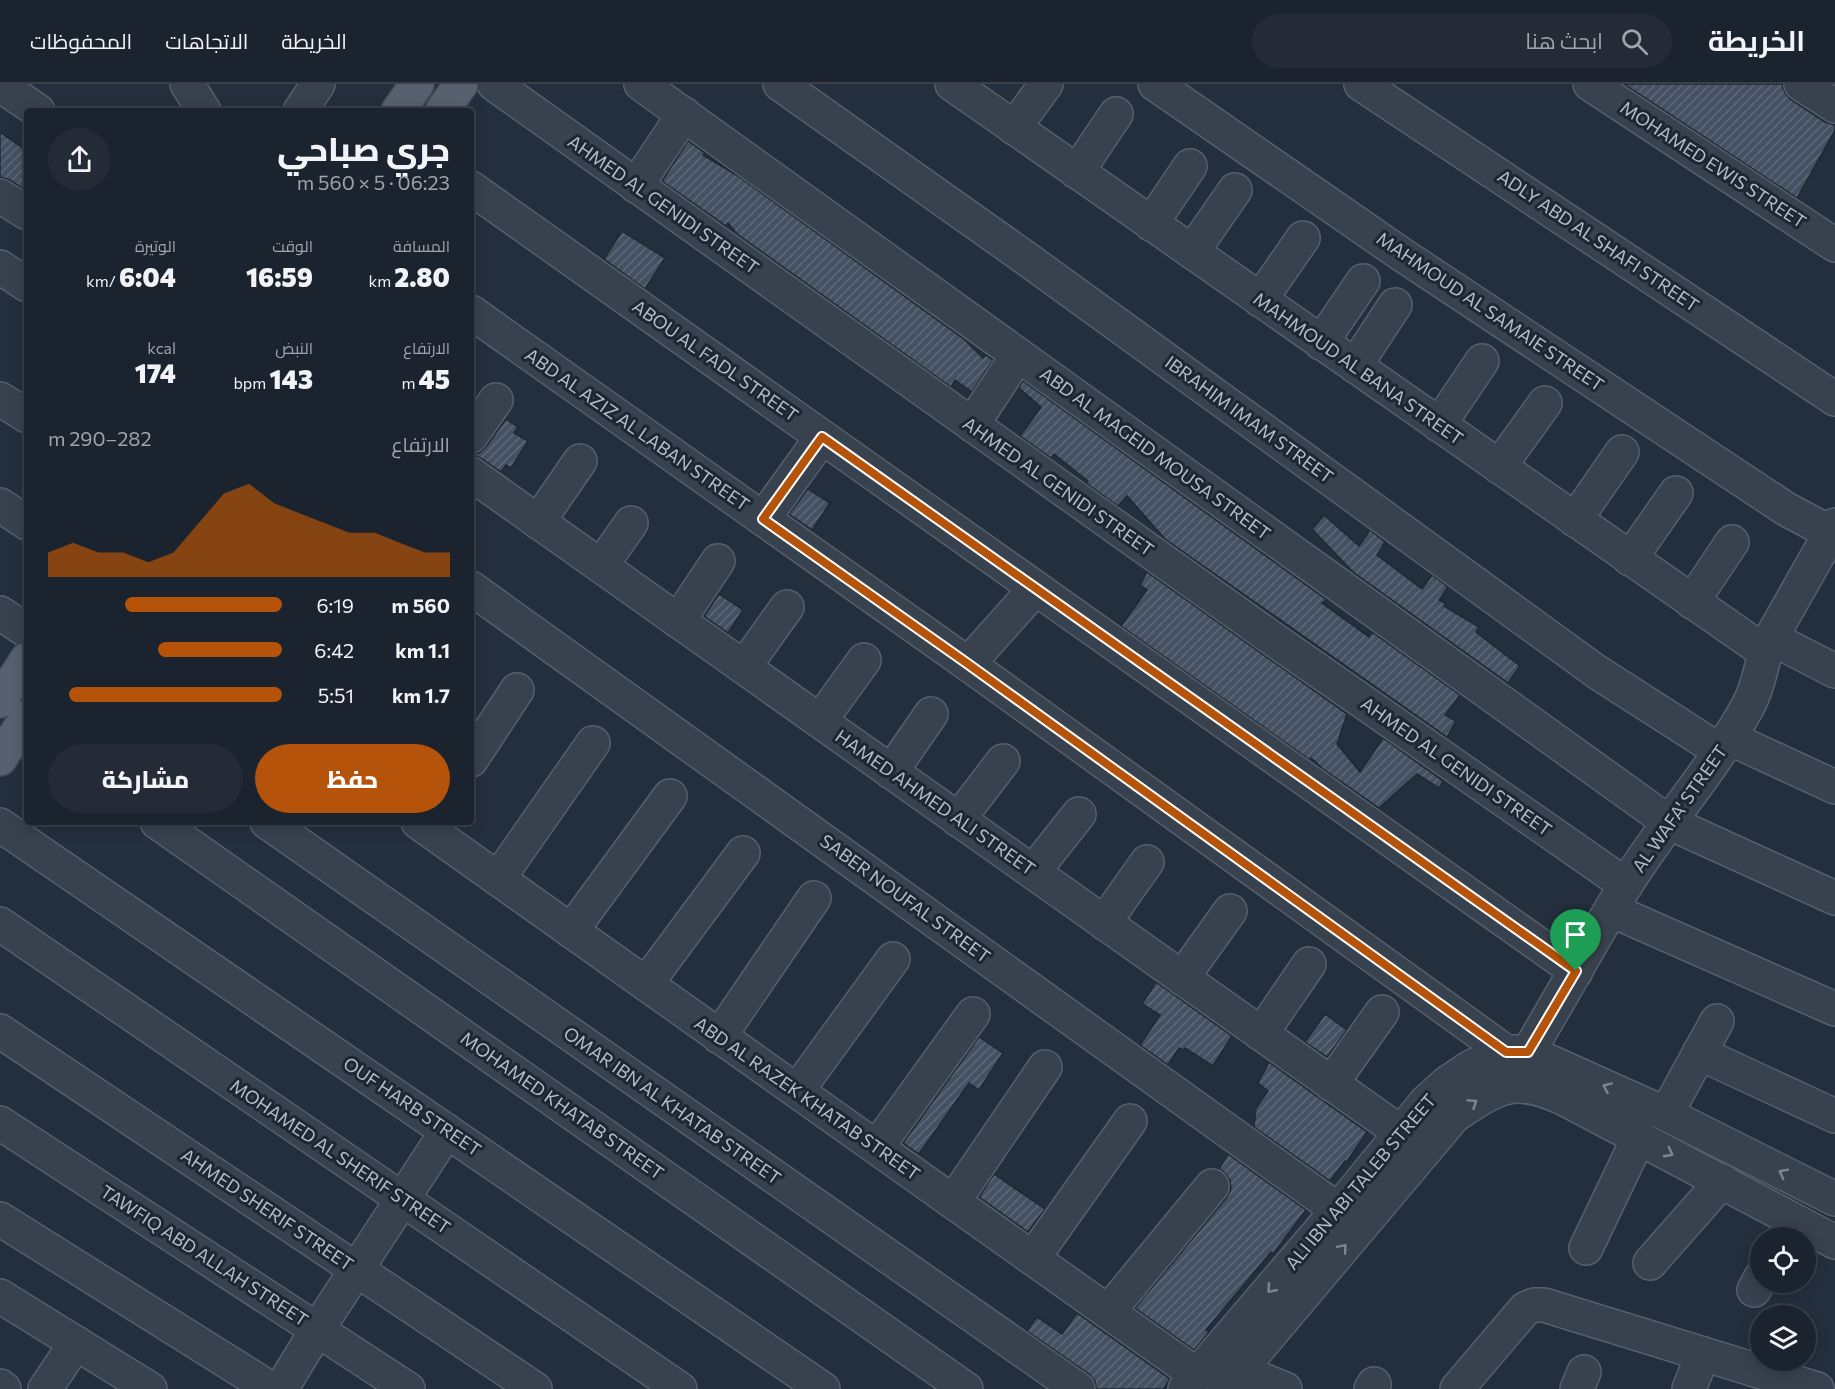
<!DOCTYPE html>
<html lang="ar">
<meta charset="utf-8">
<style>
:root{--surface:#1b232e;--page:#242b36;--text:#f1f3f6;--muted:#a0a4aa;--line:#39404a;--accent:#b45309}
body{margin:0;font-family:Commissioner,Cairo,sans-serif;background:var(--page);color:var(--text);direction:rtl;height:100vh;display:flex;flex-direction:column;font-size:22px;white-space:nowrap}
*{box-sizing:border-box;margin:0}
p{font-size:20px;color:var(--muted)}
.icon{flex:none;width:33px;height:33px;fill:none;stroke:currentColor;stroke-width:2;stroke-linecap:round;stroke-linejoin:round}
.map{position:relative;flex:1;overflow:hidden;direction:ltr}
.details{position:absolute;left:24px;top:24px;width:450px;height:717px;display:flex;flex-direction:column;background:var(--surface);border-radius:6px;box-shadow:0 3px 15px #0003,0 0 0 2px var(--line);direction:rtl}
.details>*{flex:none}
.tools{position:absolute;left:1750px;top:1143px;display:grid;gap:12px}
.tools a{display:grid;place-items:center;width:66px;height:66px;border-radius:50%;background:var(--surface);box-shadow:0 3px 15px #0003,0 0 0 2px var(--line);font-size:30px}
.pin{position:absolute;display:grid;place-items:center;width:51px;height:51px;color:#fff;margin:-62px -26px;border-radius:50% 50% 50% 0;rotate:-45deg;box-shadow:0 0 6px #0007}
.pin .icon{rotate:45deg}
.round{display:grid;place-items:center;flex:none;width:63px;height:63px;border-radius:32px;background:var(--page)}
.headline{display:flex;align-items:center;justify-content:space-between;height:102px;padding:0 24px}
h1{font-size:33px;font-weight:800;line-height:45px}
.figures{display:grid;grid-template-columns:repeat(3,1fr);gap:9px;height:102px;padding:6px 24px}
.figures div{display:grid;align-content:center}
.figures b{font-size:26px;font-weight:800}
.figures small{font-size:16px;font-weight:400}
.figures p{font-size:16px}
.chart{height:168px;padding:12px 24px}
.chart p{display:flex;justify-content:space-between}
.chart svg{width:100%;height:108px;margin-top:6px;fill:var(--accent);opacity:.7}
.primary-button{display:flex;gap:12px;margin-top:auto;padding:12px 24px}
.primary-button a{flex:1;height:69px;border-radius:36px;background:var(--accent);color:#fff;font-size:24px;font-weight:800;line-height:69px;text-align:center}
.primary-button a+a{background:var(--page);color:var(--text)}
ul{padding:0 24px;list-style:none;font-size:20px}
li{display:grid;grid-template-columns:96px 72px 1fr;align-items:center;height:45px}
li i{height:15px;border-radius:8px;background:var(--accent)}
header{display:flex;align-items:center;gap:36px;box-sizing:border-box;height:84px;padding:0 30px;background:var(--surface);border-bottom:2px solid var(--line)}
header strong{font-size:28px}
nav{display:flex;gap:33px;margin-inline-start:auto;font-size:21px}
.search{width:420px;height:54px;background:var(--page);display:flex;align-items:center;gap:15px;box-sizing:border-box;padding:0 21px;border-radius:33px;color:var(--muted);font-size:22px}
.map>svg:first-child{display:block}
.building{fill:url(#building-hatch);stroke:#1f2835;stroke-width:1.5}
.lines{fill:none;stroke-linecap:round;stroke-linejoin:round}
.minor-casing{stroke:#565f6c;stroke-width:36}
.major-casing{stroke:#414a57;stroke-width:36}
.minor{stroke:#38414e;stroke-width:33}
.major{stroke:#56606e;stroke-width:33}
.oneway{stroke:#7c8592}
.route-casing{stroke:#fff;stroke-width:12}
.route{stroke:#b45309;stroke-width:8}
.labels{text-anchor:middle;stroke-width:6;stroke-linejoin:round;paint-order:stroke}
.street-label{font-size:18px;fill:#b4bcc9;stroke:#1d2633}
</style>
<header>
<strong>الخريطة</strong>
<div class="search"><svg class="icon" aria-label="search" viewBox="0 0 24 24"><circle cx="10" cy="10" r="6"/><path d="M15 15l6 6"/></svg>ابحث هنا</div>
<nav><a>الخريطة</a><a>الاتجاهات</a><a>المحفوظات</a></nav>
</header>
<div class="map">
<svg width="1835" height="1305" viewBox="0 0 1835 1305">
<defs>
<pattern id="building-hatch" width="6" height="6" patternUnits="userSpaceOnUse" patternTransform="scale(1.5)"><rect width="6" height="6" fill="#455162"/><path d="M-1 1l2-2M0 6l6-6M5 7l2-2" fill="none" stroke="#5d6877"/></pattern>
</defs>
<rect width="100%" height="100%" fill="#242f3e"/>
<g class="building">
<path d="M 1624,0 L 1782,0 L 1785,9 L 1790,15 L 1825,38 L 1835,41 L 1835,46 L 1797,114 Z"/>
<path d="M 0,48 L 27,67 L 27,97 L 22,104 L 10,96 L 0,93 Z"/>
<path d="M 688,57 L 705,69 L 703,71 L 738,92 L 965,256 L 983,274 L 986,271 L 993,276 L 972,308 L 955,296 L 951,303 L 737,150 L 728,139 L 726,142 L 662,97 Z"/>
<path d="M 622,147 L 665,174 L 645,205 L 604,175 Z"/>
<path d="M 1023,297 L 1327,516 L 1322,519 L 1369,553 L 1372,548 L 1460,611 L 1445,631 L 1456,637 L 1447,653 L 1165,455 L 1127,412 L 1118,422 L 1086,399 L 1088,397 L 1054,370 L 1051,374 L 1020,352 L 1041,323 L 1019,304 Z"/>
<path d="M 506,335 L 518,343 L 514,349 L 528,357 L 511,384 L 506,381 L 501,388 L 482,375 L 471,370 L 479,369 L 486,363 Z"/>
<path d="M 808,405 L 830,419 L 812,446 L 789,430 Z"/>
<path d="M 1324,431 L 1359,462 L 1370,446 L 1385,458 L 1377,471 L 1422,505 L 1432,491 L 1448,503 L 1439,516 L 1446,520 L 1444,522 L 1479,543 L 1476,548 L 1520,582 L 1508,599 L 1353,488 L 1312,445 Z"/>
<path d="M 1147,488 L 1347,630 L 1337,660 L 1360,688 L 1383,654 L 1443,697 L 1439,704 L 1417,690 L 1379,724 L 1323,685 L 1311,674 L 1310,676 L 1121,542 L 1147,506 L 1140,501 Z"/>
<path d="M 719,510 L 743,526 L 728,549 L 704,532 Z"/>
<path d="M 1156,898 L 1232,952 L 1213,982 L 1185,964 L 1183,966 L 1179,964 L 1168,981 L 1140,961 L 1160,931 L 1142,920 Z"/>
<path d="M 1325,930 L 1347,946 L 1327,973 L 1305,958 Z"/>
<path d="M 979,953 L 1003,969 L 979,1006 L 969,999 L 919,1070 L 903,1059 Z"/>
<path d="M 1269,978 L 1367,1048 L 1346,1079 L 1345,1077 L 1330,1097 L 1254,1043 L 1256,1024 L 1268,1007 L 1258,999 Z"/>
<path d="M 1228,1070 L 1306,1126 L 1273,1170 L 1271,1168 L 1206,1246 L 1209,1248 L 1194,1266 L 1135,1224 L 1227,1113 L 1231,1105 L 1230,1096 L 1224,1088 L 1219,1085 Z"/>
<path d="M 994,1090 L 1045,1125 L 1028,1148 L 979,1113 Z"/>
<path d="M 1077,1229 L 1170,1295 L 1163,1305 L 1096,1305 L 1095,1297 L 1089,1290 L 1027,1247 L 1037,1233 L 1062,1250 Z"/>
</g>
<g class="lines">
<g class="minor-casing">
<g id="minor">
<path d="M 187,0 L 204,27"/>
<path d="M 494,0 L 1283,562 L 1626,801"/>
<path d="M 641,0 L 1670,739 L 1835,814"/>
<path d="M 780,0 L 1027,175 L 1597,588 L 1720,667"/>
<path d="M 952,0 L 1765,568"/>
<path d="M 1155,0 L 1404,172 L 1786,425 L 1835,451"/>
<path d="M 1361,0 L 1835,315"/>
<path d="M 1590,0 L 1835,161"/>
<path d="M 1801,0 L 1835,22"/>
<path d="M 0,1 L 38,27"/>
<path d="M 300,27 L 318,0"/>
<path d="M 1014,44 L 1046,0"/>
<path d="M 1077,88 L 1116,30"/>
<path d="M 636,102 L 684,30"/>
<path d="M 471,104 L 1576,887"/>
<path d="M 0,112 L 27,129"/>
<path d="M 1151,140 L 1190,82"/>
<path d="M 1192,168 L 1235,106"/>
<path d="M 0,183 L 27,201"/>
<path d="M 1260,216 L 1303,154"/>
<path d="M 471,228 L 968,580 L 1506,968"/>
<path d="M 1321,259 L 1363,197"/>
<path d="M 1355,282 L 1395,221"/>
<path d="M 0,315 L 27,332"/>
<path d="M 972,341 L 1018,271"/>
<path d="M 1439,341 L 1482,277"/>
<path d="M 471,352 L 496,316"/>
<path d="M 1499,383 L 1545,319"/>
<path d="M 471,390 L 1400,1048"/>
<path d="M 0,421 L 27,439"/>
<path d="M 763,435 L 822,353"/>
<path d="M 1575,436 L 1622,368"/>
<path d="M 538,438 L 580,377"/>
<path d="M 1630,475 L 1676,409"/>
<path d="M 601,482 L 631,439"/>
<path d="M 471,504 L 1338,1126"/>
<path d="M 1692,518 L 1732,458"/>
<path d="M 0,529 L 27,547"/>
<path d="M 678,537 L 718,477"/>
<path d="M 1771,554 L 1835,587"/>
<path d="M 968,580 L 1036,504"/>
<path d="M 744,583 L 787,523"/>
<path d="M 820,637 L 864,576"/>
<path d="M 1729,654 L 1835,703"/>
<path d="M 471,676 L 517,606"/>
<path d="M 891,688 L 931,630"/>
<path d="M 958,736 L 1003,677"/>
<path d="M 157,738 L 966,1305"/>
<path d="M 267,738 L 1078,1305"/>
<path d="M 418,738 L 1197,1291"/>
<path d="M 0,741 L 823,1305"/>
<path d="M 1033,788 L 1079,730"/>
<path d="M 498,795 L 593,659"/>
<path d="M 1611,826 L 1835,925"/>
<path d="M 1104,839 L 1147,778"/>
<path d="M 0,840 L 680,1305"/>
<path d="M 571,847 L 670,712"/>
<path d="M 1182,894 L 1230,827"/>
<path d="M 646,900 L 743,769"/>
<path d="M 0,947 L 535,1305"/>
<path d="M 1261,950 L 1309,880"/>
<path d="M 719,953 L 814,814"/>
<path d="M 1699,969 L 1835,1032"/>
<path d="M 1517,987 C 1554,926 1588,863 1625,802 C 1663,741 1713,686 1748,622 C 1760,601 1761,576 1771,554 L 1835,441"/>
<path d="M 1331,1000 L 1382,928"/>
<path d="M 797,1007 L 893,875"/>
<path d="M 1666,1030 L 1717,937"/>
<path d="M 0,1039 L 408,1305"/>
<path d="M 877,1063 L 973,930"/>
<path d="M 953,1118 L 1045,983"/>
<path d="M 0,1135 L 271,1305"/>
<path d="M 1586,1164 L 1639,1053"/>
<path d="M 1033,1174 L 1130,1037"/>
<path d="M 1650,1179 L 1722,1097"/>
<path d="M 1754,1206 L 1761,1193"/>
<path d="M 0,1212 L 150,1305"/>
<path d="M 1108,1228 L 1212,1102"/>
<path d="M 1240,1287 L 1285,1305"/>
<path d="M 0,1302 L 4,1305"/>
<path d="M 45,1305 L 76,1259"/>
<path d="M 281,1305 L 317,1246 L 447,1047"/>
<path d="M 1185,1305 L 1338,1126 L 1426,1018 L 1447,999 L 1471,983 L 1506,968 L 1528,968 L 1666,1030 L 1835,1115"/>
<path d="M 1224,1305 L 1454,1032 C 1499,1002 1513,991 1565,1015 L 1835,1158"/>
<path d="M 1371,1305 L 1374,1300"/>
<path d="M 1457,1305 L 1525,1225 L 1534,1221 L 1544,1221 L 1817,1305"/>
<path d="M 1577,1305 L 1584,1288"/>
<path d="M 1689,1305 L 1703,1270"/>
</g>
</g>
<g class="major-casing">
<g id="major">
<path d="M 398,27 L 417,0"/>
<path d="M 442,27 L 461,0"/>
<path d="M 0,617 L 27,575"/>
<path d="M 0,675 L 27,633"/>
</g>
</g>
<use href="#minor" class="minor"/>
<use href="#major" class="major"/>
</g>
<defs><path id="oneway-chevron" d="M-2-3.5L2.5 0L-2 3.5" fill="none" stroke-width="1.6" stroke-linecap="round" stroke-linejoin="round" transform="scale(1.5)"/></defs>
<g class="oneway">
<use href="#oneway-chevron" transform="translate(1607 1003) rotate(-156)"/>
<use href="#oneway-chevron" transform="translate(1473 1019) rotate(-34)"/>
<use href="#oneway-chevron" transform="translate(1669 1069) rotate(28)"/>
<use href="#oneway-chevron" transform="translate(1783 1089) rotate(-153)"/>
<use href="#oneway-chevron" transform="translate(1343 1164) rotate(-50)"/>
<use href="#oneway-chevron" transform="translate(1271 1205) rotate(131)"/>
</g>
<g class="lines">
<g class="route-casing">
<path id="route" d="M 822,353 L 1576,887 L 1528,968 L 1506,968 L 968,580 L 763,435 Z"/>
</g>
<use href="#route" class="route"/>
</g>
<g class="labels">
<g class="street-label">
<text transform="translate(1713 81) rotate(33)" y="6">MOHAMED EWIS STREET</text>
<text transform="translate(663 121) rotate(35)" y="6">AHMED AL GENIDI STREET</text>
<text transform="translate(1598 157) rotate(34)" y="6">ADLY ABD AL SHAFI STREET</text>
<text transform="translate(1490 228) rotate(34)" y="6">MAHMOUD AL SAMAIE STREET</text>
<text transform="translate(715 277) rotate(35)" y="6">ABOU AL FADL STREET</text>
<text transform="translate(1358 285) rotate(35)" y="6">MAHMOUD AL BANA STREET</text>
<text transform="translate(1249 336) rotate(36)" y="6">IBRAHIM IMAM STREET</text>
<text transform="translate(637 346) rotate(35)" y="6">ABD AL AZIZ AL LABAN STREET</text>
<text transform="translate(1155 370) rotate(36)" y="6">ABD AL MAGEID MOUSA STREET</text>
<text transform="translate(1058 403) rotate(35)" y="6">AHMED AL GENIDI STREET</text>
<text transform="translate(1456 683) rotate(35)" y="6">AHMED AL GENIDI STREET</text>
<text transform="translate(935 719) rotate(35)" y="6">HAMED AHMED ALI STREET</text>
<text transform="translate(1680 725) rotate(-55)" y="6">AL WAFA' STREET</text>
<text transform="translate(905 815) rotate(36)" y="6">SABER NOUFAL STREET</text>
<text transform="translate(807 1015) rotate(35)" y="6">ABD AL RAZEK KHATAB STREET</text>
<text transform="translate(562 1022) rotate(35)" y="6">MOHAMED KHATAB STREET</text>
<text transform="translate(672 1022) rotate(35)" y="6">OMAR IBN AL KHATAB STREET</text>
<text transform="translate(412 1023) rotate(34)" y="6">OUF HARB STREET</text>
<text transform="translate(340 1073) rotate(34)" y="6">MOHAMED AL SHERIF STREET</text>
<text transform="translate(1361 1098) rotate(-50)" y="6">ALI IBN ABI TALEB STREET</text>
<text transform="translate(267 1126) rotate(34)" y="6">AHMED SHERIF STREET</text>
<text transform="translate(204 1172) rotate(33)" y="6">TAWFIQ ABD ALLAH STREET</text>
</g>
</g>
</svg>
<div class="tools">
<a><svg class="icon" aria-label="locate" viewBox="0 0 24 24"><circle cx="12" cy="12" r="6"/><path d="M12 2v4M12 18v4M2 12h4M18 12h4"/></svg></a>
<a><svg class="icon" aria-label="layers" viewBox="0 0 24 24"><path d="M12 4l9 5-9 5-9-5zM3 14l9 5 9-5"/></svg></a>
</div>
<div class="pin" style="left:1576px;top:887px;background:#1e9e55"><svg class="icon" aria-label="arrive" viewBox="0 0 24 24"><path d="M6 21V4h12l-3 4 3 4H6"/></svg></div>
<section class="details">
<div class="headline"><div><h1>جري صباحي</h1><p>06:23 · 5 × 560 m</p></div><a class="round"><svg class="icon" aria-label="share" viewBox="0 0 24 24"><path d="M12 15V3M7 8l5-5 5 5M5 13v7h14v-7"/></svg></a></div>
<div class="figures">
<div><p>المسافة</p><b>2.80<small> km</small></b></div>
<div><p>الوقت</p><b>16:59</b></div>
<div><p>الوتيرة</p><b>6:04<small> /km</small></b></div>
</div>
<div class="figures">
<div><p>الارتفاع</p><b>45<small> m</small></b></div>
<div><p>النبض</p><b>143<small> bpm</small></b></div>
<div><p>kcal</p><b>174</b></div>
</div>
<div class="chart"><p><span>الارتفاع</span>282–290 m</p>
<svg viewBox="0 0 160 44" preserveAspectRatio="none"><path d="M0 44V34L10 30L20 34L30 34L40 38L50 34L60 22L70 10L80 6L90 14L100 18L110 22L120 26L130 26L140 30L150 34L160 34V44z"/></svg>
</div>
<ul>
<li><b>560 m</b>6:19<i style="width:67%"></i></li>
<li><b>1.1 km</b>6:42<i style="width:53%"></i></li>
<li><b>1.7 km</b>5:51<i style="width:91%"></i></li>
</ul>
<div class="primary-button"><a>حفظ</a><a>مشاركة</a></div>
</section>
</div>
